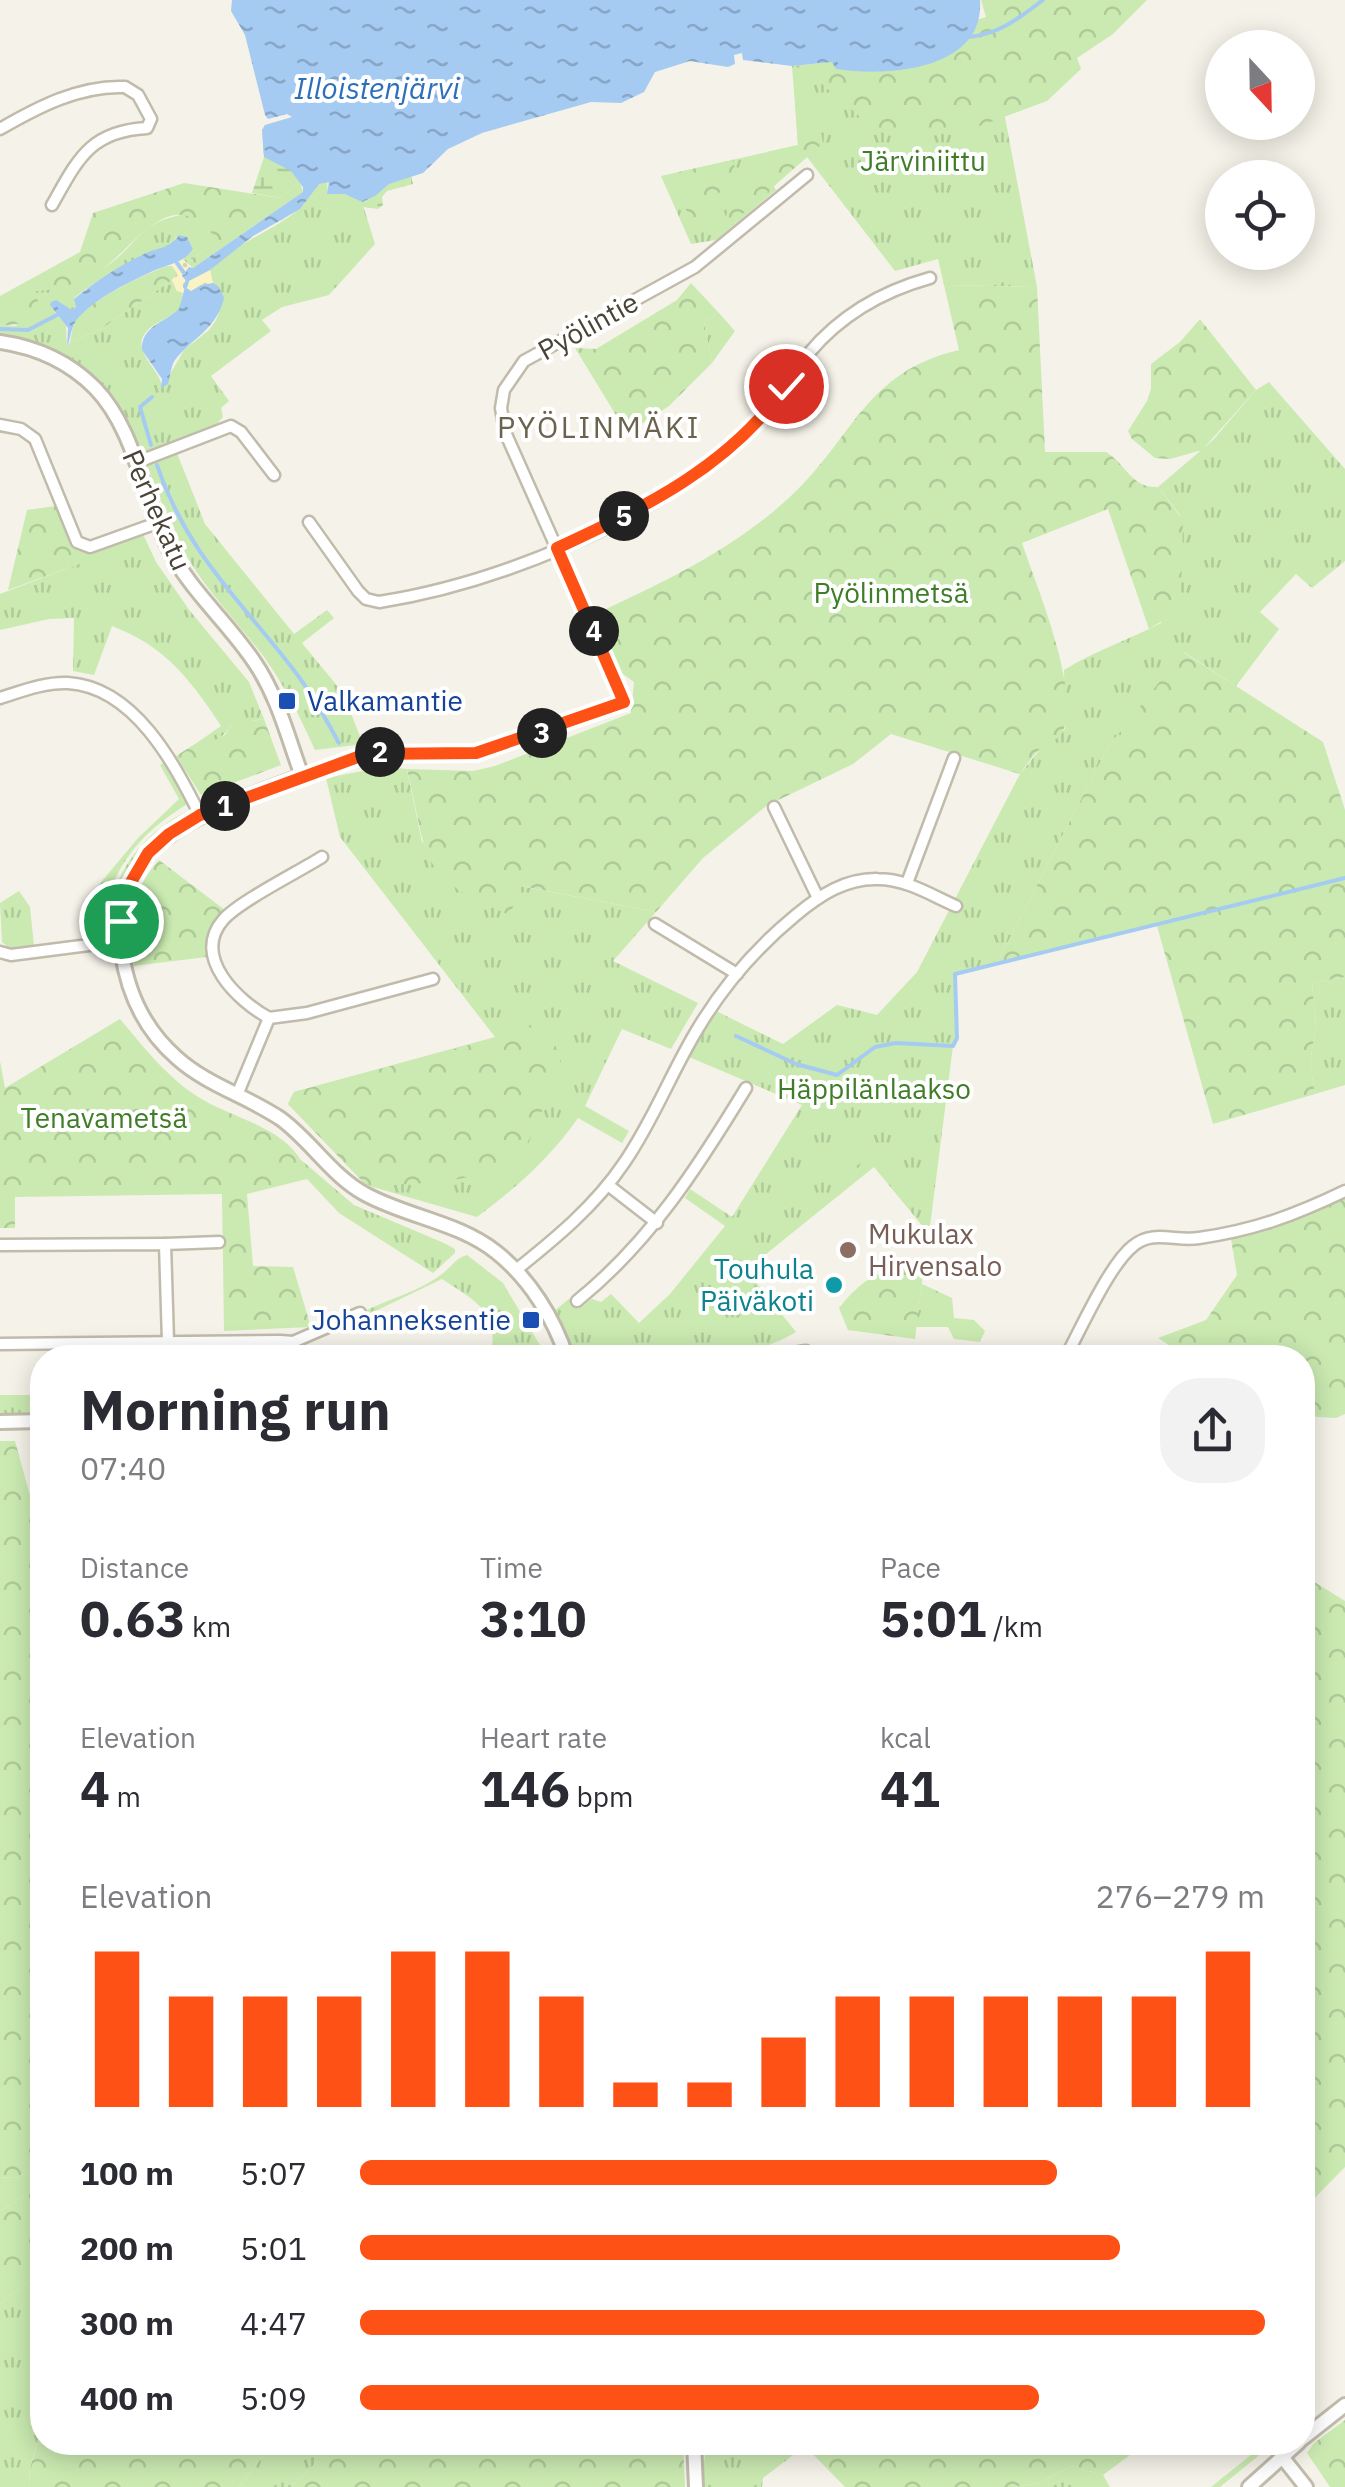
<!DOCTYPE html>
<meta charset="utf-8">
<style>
:root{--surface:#fff;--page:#f2f2f3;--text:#2b2b33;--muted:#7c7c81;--accent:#fe5116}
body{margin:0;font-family:"IBM Plex Sans",sans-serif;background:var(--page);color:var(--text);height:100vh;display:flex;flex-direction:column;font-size:38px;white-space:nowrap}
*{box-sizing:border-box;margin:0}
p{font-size:32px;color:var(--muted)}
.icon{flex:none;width:55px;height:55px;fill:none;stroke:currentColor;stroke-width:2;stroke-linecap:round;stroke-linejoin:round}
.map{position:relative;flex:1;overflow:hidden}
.details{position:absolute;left:30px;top:1345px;width:1285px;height:1110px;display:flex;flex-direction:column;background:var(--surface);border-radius:40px;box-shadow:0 5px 25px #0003}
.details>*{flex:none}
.needle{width:65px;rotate:158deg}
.controls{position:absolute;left:1205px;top:30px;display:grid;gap:20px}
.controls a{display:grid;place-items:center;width:110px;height:110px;border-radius:50%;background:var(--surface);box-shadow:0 5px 25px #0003;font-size:50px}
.pin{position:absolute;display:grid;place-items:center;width:85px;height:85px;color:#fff;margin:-42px;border:5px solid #fff;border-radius:50%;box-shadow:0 2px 10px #0007}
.km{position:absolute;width:50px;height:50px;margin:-25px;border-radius:50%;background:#222;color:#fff;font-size:28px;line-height:50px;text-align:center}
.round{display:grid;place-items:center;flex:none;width:105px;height:105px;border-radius:40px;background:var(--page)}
.head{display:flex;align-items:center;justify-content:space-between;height:170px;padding:0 50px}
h1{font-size:55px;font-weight:700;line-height:75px}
.figures{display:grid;grid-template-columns:repeat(3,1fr);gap:15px;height:170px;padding:10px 50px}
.figures div{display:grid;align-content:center}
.figures b{font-size:50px;font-weight:700}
.figures small{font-size:28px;font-weight:400}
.figures p{font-size:28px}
.chart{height:280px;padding:20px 50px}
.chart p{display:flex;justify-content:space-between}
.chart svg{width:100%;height:180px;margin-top:10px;stroke:var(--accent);stroke-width:6}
ul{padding:0 50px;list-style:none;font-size:32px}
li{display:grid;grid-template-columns:160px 120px 1fr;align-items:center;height:75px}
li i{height:25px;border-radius:12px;background:var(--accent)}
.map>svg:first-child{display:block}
.grass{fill:url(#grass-tufts)}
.forest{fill:url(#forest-crowns)}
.wetland{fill:url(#wetland-marsh)}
.sand{fill:url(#sand-dots)}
.garden{fill:#caeab1}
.water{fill:url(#water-ripples)}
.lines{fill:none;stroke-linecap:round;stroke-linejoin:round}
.stream{stroke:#a5cbf2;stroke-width:4}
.minor-casing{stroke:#c1bbab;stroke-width:15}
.tertiary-casing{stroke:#c1bbab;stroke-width:18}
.minor{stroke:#fff;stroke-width:10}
.tertiary{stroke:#fff;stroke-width:12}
.route-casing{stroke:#fff;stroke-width:20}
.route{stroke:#fe5116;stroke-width:12}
.transit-dot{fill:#1a4fb4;stroke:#fff;stroke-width:4}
.education-dot{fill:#8d6e63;stroke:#fff;stroke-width:4}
.culture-dot{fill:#0f9aa8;stroke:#fff;stroke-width:4}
.labels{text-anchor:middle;stroke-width:8;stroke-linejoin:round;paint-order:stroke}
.park-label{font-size:28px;fill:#3f7d28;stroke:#fff}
.street-label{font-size:28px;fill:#494437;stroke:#fff}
.transit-label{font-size:28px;fill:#164399;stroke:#fff;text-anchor:start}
.education-label{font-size:28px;fill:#785e54;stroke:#fff;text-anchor:start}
.culture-label{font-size:28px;fill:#0d838f;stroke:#fff;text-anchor:end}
.water-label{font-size:30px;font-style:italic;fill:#2d6fb8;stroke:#fff}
.neighbourhood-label{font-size:30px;letter-spacing:2.5px;fill:#6c634e;stroke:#fff}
</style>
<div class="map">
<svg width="1345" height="2487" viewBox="0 0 1345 2487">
<defs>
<pattern id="grass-tufts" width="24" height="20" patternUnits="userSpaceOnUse" patternTransform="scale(2.5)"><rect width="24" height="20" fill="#caeab1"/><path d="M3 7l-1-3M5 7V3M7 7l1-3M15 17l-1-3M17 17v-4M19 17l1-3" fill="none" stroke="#afca99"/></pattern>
<pattern id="forest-crowns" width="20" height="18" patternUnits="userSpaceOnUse" patternTransform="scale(2.5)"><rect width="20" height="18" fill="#caeab1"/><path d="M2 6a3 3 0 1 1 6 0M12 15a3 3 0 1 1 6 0" fill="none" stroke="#afca99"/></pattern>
<pattern id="wetland-marsh" width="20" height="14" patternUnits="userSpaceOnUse" patternTransform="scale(2.5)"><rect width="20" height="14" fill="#caeab1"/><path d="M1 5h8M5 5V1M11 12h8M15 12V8" fill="none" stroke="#afca99"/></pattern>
<pattern id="sand-dots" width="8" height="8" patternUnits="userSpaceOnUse" patternTransform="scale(2.5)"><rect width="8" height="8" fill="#f9f3c5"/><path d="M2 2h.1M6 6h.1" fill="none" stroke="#d7d2aa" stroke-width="1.8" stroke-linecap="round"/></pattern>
<pattern id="water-ripples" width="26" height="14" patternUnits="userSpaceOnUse" patternTransform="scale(2.5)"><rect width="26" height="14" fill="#a5cbf2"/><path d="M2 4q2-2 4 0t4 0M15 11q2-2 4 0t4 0" fill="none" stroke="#88a6c5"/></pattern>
</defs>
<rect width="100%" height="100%" fill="#f5f2e9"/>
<g class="grass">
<path d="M 986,17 L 1037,287 L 944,285 L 938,259 L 895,271 L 807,157 L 773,185 L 776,190 L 716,240 L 691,244 L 661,176 L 798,145 L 792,66 L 833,62 Z"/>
<path d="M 327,181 L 328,194 L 345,194 L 362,202 L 375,244 L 329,295 L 282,307 L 262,320 L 271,331 L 211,376 L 229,401 L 221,408 L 223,417 L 214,427 L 173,443 L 205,524 L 294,634 L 327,610 L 334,618 L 302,643 L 343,693 L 363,744 L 315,750 C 300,717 285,686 264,657 C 239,624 210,595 189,560 C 155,505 145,432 101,384 C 75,356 37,340 0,335 L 0,325 L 16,326 L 34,291 C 56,290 82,280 102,269 C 139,247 136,221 187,214 L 204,224 L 215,236 L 209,246 L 187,263 L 183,259 L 193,250 L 187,237 L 176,237 L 172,245 C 134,261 107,272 74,298 L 76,307 L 72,310 L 52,308 L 66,325 L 67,347 L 70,342 L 101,329 L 172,280 L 177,291 L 183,293 L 180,309 C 170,318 154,322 146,332 C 130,351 162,370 162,388 L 184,350 L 209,330 L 216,320 L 219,313 L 210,270 C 233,243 275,231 300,208 C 311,198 311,186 327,181 Z"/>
<path d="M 718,312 L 735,331 L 712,363 L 704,323 Z"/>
<path d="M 1269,382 L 1345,469 L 1345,561 L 1312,588 L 1296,574 L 1260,612 L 1279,629 L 1236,686 L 1184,652 L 1108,747 L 996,965 L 955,975 L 957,1038 L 953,1046 L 929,1234 L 874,1167 L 746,1270 L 796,1332 C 733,1370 648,1357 577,1357 L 553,1312 L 570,1298 L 577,1309 L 592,1299 L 601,1302 L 611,1294 L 639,1323 L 670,1294 L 725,1226 L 685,1198 L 690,1189 L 732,1217 L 802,1105 L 689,1057 L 716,1011 L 783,1044 L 837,1005 L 877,1015 L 917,972 L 1020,774 L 1042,747 L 1065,729 L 1064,670 C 1094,651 1129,640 1161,623 L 1180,515 L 1158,487 L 1213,440 L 1256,390 Z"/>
<path d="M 143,534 L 156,562 L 190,611 L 249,682 L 264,719 L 232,724 C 224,737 214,745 198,742 L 221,726 C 191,680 165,646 112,626 L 94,675 L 73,671 L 74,618 L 49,619 L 0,630 L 0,594 L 92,559 L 90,553 Z"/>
<path d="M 163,763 L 189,803 C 137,834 103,876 103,938 L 88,939 C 99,929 95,910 87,899 L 138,838 L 179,799 L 160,765 Z"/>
<path d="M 384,767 L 407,769 L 422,842 L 520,886 L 656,912 L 613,961 L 698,1003 L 671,1049 L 622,1029 L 585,1106 L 629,1131 L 622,1143 L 578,1118 C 549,1159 517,1187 477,1217 L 366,1185 L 288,1104 L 294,1092 L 495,1037 L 340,837 L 326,778 Z"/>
<path d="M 188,811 L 185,817 C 140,848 120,874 113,929 L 109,932 C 106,880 142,832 188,811 Z"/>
<path d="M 19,891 L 30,907 L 34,946 L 9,948 L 2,942 L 0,903 Z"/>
<path d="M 1345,977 L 1345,1085 L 1315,1094 L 1310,1062 L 1316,1026 L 1312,983 Z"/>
<path d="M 300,1159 L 354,1205 L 444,1243 L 455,1249 L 455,1253 L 433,1273 L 339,1213 L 307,1179 Z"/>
<path d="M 467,1255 L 503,1283 L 547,1357 L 490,1357 C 501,1313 476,1301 442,1279 L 336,1330 C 362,1304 411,1298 442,1274 C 451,1267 456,1258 467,1255 Z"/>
<path d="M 922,1284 L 952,1298 L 954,1318 L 974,1320 L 985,1331 L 980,1342 L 954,1339 L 948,1327 L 916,1327 Z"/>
<path d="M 0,1395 L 42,1395 L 42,1415 L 0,1416 Z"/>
<path d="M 42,2167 L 42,2185 L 0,2211 L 0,2177 L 15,2178 Z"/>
<path d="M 42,2271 L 42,2426 L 30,2467 L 29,2487 L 0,2487 L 0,2304 Z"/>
<path d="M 802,2442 L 805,2446 L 763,2478 L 762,2487 L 705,2487 L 703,2469 L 707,2443 Z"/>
<path d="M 273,2443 L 337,2443 L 291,2487 L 239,2487 Z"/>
<path d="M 1266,2443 L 1274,2443 L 1220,2487 L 1211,2487 Z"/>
<path d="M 1071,2466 L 1103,2475 L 1110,2487 L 1013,2487 L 1039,2483 Z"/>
</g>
<g class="forest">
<path d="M 981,0 L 1147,0 L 1113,34 L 1077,58 L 1081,69 L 1047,101 L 977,127 L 902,142 L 872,127 L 817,80 L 818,64 L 833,62 L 836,69 L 867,74 L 898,73 L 969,37 L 986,17 Z"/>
<path d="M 795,102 C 815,109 820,123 823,143 L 738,218 L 725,222 L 728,207 L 768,170 L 767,152 L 798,145 Z"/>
<path d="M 733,160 L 735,168 C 726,187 711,205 694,218 L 686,210 L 674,173 Z"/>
<path d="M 300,182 L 303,192 L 193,268 L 187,263 L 209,246 L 214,236 C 171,182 137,245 101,270 C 80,283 60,290 35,291 L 40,308 C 31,323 16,326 0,325 L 0,296 L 80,252 L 93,213 L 184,183 L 281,198 Z"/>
<path d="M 167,266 L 172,266 L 177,273 L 172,280 L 101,329 L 70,342 C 72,335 72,325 76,319 C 92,299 143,275 167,266 Z"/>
<path d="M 691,283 L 718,312 L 704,323 L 712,363 L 669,406 L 627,433 L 575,348 L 596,349 L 677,300 Z"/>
<path d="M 944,285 L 1037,287 L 1045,452 L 1106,452 C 1126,464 1132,489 1158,487 L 1183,520 L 1181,595 L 1170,616 L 1149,629 L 1108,509 L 1022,543 C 1036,585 1081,691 1063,731 C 1059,739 1053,740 1045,745 C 1035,752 1027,764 1020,774 L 891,734 L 853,764 L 766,806 L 703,858 L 656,912 L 521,886 L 510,915 C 415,876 429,859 407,769 L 473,771 L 495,766 L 631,713 L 634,682 L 620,672 L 595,614 C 665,582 734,549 791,496 C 854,437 865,372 959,350 Z"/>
<path d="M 1200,319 L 1256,390 L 1202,450 L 1170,459 L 1155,458 L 1132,439 L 1128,431 L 1147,401 L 1151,389 L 1151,364 L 1180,342 Z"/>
<path d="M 55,506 L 77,550 L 90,553 L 93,559 L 8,590 L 27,510 Z"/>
<path d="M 1183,652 L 1323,742 L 1345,810 L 1345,977 L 1312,983 L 1316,1026 L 1310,1062 L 1315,1094 L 1213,1124 L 1157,926 L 996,965 L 1108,747 Z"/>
<path d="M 243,718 L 253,721 L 264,719 L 281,765 L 201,795 L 176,756 L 198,742 L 213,741 L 225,735 L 232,724 Z"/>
<path d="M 159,860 L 225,910 L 209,931 L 206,957 L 134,966 C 127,924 130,892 159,860 Z"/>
<path d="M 120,1019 C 145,1049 171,1082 205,1101 C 238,1120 301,1132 307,1179 L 247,1194 L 253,1266 L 293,1267 L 311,1327 L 224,1331 L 222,1194 L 15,1197 L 15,1228 L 0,1228 L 0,1061 L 5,1088 Z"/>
<path d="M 511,1022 C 547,1026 555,1034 562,1069 C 544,1094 540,1128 521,1152 C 496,1184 404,1185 366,1185 L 288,1104 L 294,1092 L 495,1038 Z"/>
<path d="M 1345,1191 L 1345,1414 L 1336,1418 L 1303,1416 L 1302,1358 L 1175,1357 L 1172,1347 L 1158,1338 L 1206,1320 L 1237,1275 L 1230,1233 Z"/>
<path d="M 924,1266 L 915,1339 L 848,1330 L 839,1308 C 865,1275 884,1268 924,1266 Z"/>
<path d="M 0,1441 L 15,1441 L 42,1539 L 42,2167 L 15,2178 L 0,2177 Z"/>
<path d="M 1303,1575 L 1345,1601 L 1345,2167 L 1303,2210 Z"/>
<path d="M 42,2185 L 42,2271 L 0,2304 L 0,2211 Z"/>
<path d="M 1345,2420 L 1345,2487 L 1330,2487 L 1307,2453 L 1314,2443 Z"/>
<path d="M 42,2426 L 42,2442 L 273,2443 L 239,2487 L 29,2487 L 30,2468 Z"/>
<path d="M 337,2443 L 683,2443 L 685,2487 L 291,2487 Z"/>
<path d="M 802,2443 L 1146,2443 L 1103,2475 L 1071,2466 L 1039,2483 L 1013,2487 L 845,2487 Z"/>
</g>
<path class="wetland" d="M 265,125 L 411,176 L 413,184 L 387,191 L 382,197 L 383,205 L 378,209 L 363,207 L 361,202 L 345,194 L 327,194 L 329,183 C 310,184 310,201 296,211 C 291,214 285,217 281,221 L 275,212 L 303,192 L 303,187 L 299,183 L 281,198 L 252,193 L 264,157 L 262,130 Z"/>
<path class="sand" d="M 183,259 L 189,267 L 183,276 L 210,270 L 213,283 C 203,287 187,294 177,291 L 172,280 L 177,273 L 172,266 Z"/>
<path class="garden" d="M 850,1139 L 866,1158 L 832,1187 L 816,1168 Z"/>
<g class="water">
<path d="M 232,0 L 980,0 C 985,71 886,77 836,69 L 832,62 L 792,66 L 743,60 L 742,53 L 734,55 L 735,64 L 728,67 L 690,61 L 655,72 L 644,92 L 621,103 L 591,102 L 482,133 L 448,149 L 423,173 L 389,184 L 375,196 L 362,202 L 345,194 L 327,194 L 329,182 L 319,184 L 300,209 L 253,236 L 210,270 L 187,282 L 182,276 L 189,267 L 193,268 L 303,192 L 303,187 L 291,171 L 264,157 L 262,130 L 265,125 L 292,117 L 287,114 L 268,119 L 265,115 L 245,35 L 231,11 Z"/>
<path d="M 179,235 L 187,237 L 193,249 C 183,264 168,264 153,271 C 128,283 97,297 78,318 C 71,325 71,338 67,347 L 68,328 L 50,305 L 51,302 L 56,300 L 72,310 L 76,307 L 74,299 C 96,281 119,266 144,254 C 159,247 169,249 179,235 Z"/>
<path d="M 213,283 L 219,287 L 224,298 C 217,329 192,338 175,360 C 171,366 170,377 168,384 L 161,388 L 162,379 L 142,350 C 141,326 164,323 179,309 L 185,287 L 191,291 L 201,285 Z"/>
</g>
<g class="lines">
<g class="stream">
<path d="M 969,37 C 1000,34 1019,18 1043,0"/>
<path d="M 177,263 L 184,273"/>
<path d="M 185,287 L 187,282"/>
<path d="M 0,329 L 28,330 L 57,315"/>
<path d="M 151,445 L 140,407 L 152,397"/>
<path d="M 157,465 C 188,557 243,602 299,677 C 314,698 327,721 339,743"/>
<path d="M 736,1036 L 796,1064 L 837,1075 L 875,1047 L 896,1043 L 953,1046 L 957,1038 L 955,974 L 1345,878"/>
</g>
<g class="minor-casing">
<g id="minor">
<path d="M 0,129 C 38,107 80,85 125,87 L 138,95 L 151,119 L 147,128 C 90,131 78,159 52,205"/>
<path d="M 0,425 L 21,429 L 35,439 L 77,542 L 90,547 L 157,523"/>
<path d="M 135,463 L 231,426 L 241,432 L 274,475"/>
<path d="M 309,522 L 358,591 L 366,599 L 379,602 C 495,584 651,521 738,442 C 767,416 785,383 809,353 C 841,315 883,291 930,278"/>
<path d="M 0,698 C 22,691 45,682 68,683 C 134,687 174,763 200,815"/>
<path d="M 302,776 L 366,754 L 477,753 L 625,702 L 505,432 L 501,408 L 504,390 L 524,361 L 695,267 L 807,175"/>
<path d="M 774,807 L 818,898"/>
<path d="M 907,883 L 954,758"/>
<path d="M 655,924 L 737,974"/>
<path d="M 0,952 L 11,955 L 120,941"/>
<path d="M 269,1018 C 238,1001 191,957 223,920 C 238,902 300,871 322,857"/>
<path d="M 237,1095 L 269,1018 L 307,1013 L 433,979"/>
<path d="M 608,1185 L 657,1223"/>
<path d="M 165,1244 L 219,1242"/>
<path d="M 0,1245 L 165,1244 L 168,1341"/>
<path d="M 516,1270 C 556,1238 595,1206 624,1163 C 653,1121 671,1073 697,1030 C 723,986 757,947 796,915 C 820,895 846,878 878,879 C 906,879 931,895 956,906"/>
<path d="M 577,1301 C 650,1242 698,1167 746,1088"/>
<path d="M 293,1342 L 360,1313"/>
<path d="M 0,1344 L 280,1341 L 293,1342 L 293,1358"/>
<path d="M 761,1358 L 806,1351"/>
<path d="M 1065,1358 C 1081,1329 1109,1265 1133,1246 C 1153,1229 1176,1242 1199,1238 C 1255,1230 1295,1215 1345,1191"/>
</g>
</g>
<g class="tertiary-casing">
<g id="tertiary">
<path d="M 0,342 C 35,347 69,362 95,388 C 135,429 143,497 168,547 C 190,591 228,622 255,663 C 278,697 288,738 302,776 C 216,809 105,835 122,953 C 128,995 145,1030 177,1058 C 207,1085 247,1096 281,1119 C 311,1141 332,1176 365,1194 C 407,1217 458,1222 496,1252 C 529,1278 554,1318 567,1358"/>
<path d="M 0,1422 L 42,1421"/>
<path d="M 1302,2439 L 1345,2405"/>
<path d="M 694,2442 L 696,2487"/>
<path d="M 1283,2458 L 1306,2487"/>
<path d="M 1249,2487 L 1299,2442"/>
</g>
</g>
<use href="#minor" class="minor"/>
<use href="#tertiary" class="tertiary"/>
</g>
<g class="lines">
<g class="route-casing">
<path id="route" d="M 121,921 L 127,889 L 148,853 L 169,834 L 200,815 L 366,754 L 476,753 L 624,702 L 557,548 C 645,507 729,467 786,386"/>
</g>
<use href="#route" class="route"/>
</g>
<g class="transit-dot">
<rect x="277" y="691" width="20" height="20" rx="5"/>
<rect x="521" y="1310" width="20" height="20" rx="5"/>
</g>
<circle class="education-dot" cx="848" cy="1250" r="10"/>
<circle class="culture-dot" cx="834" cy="1285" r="10"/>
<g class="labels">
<g class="park-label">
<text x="923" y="171">Järviniittu</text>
<text x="891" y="603">Pyölinmetsä</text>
<text x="874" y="1099">Häppilänlaakso</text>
<text x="104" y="1128">Tenavametsä</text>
</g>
<g class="street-label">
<text transform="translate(588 326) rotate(-29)" y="10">Pyölintie</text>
<text transform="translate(157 510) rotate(66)" y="10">Perhekatu</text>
</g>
<g class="transit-label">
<text x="307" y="711">Valkamantie</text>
<text x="511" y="1330" text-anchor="end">Johanneksentie</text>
</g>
<g class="education-label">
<text x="868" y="1244">Mukulax<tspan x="868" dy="32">Hirvensalo</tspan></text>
</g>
<g class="culture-label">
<text x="814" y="1279">Touhula<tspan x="814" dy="32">Päiväkoti</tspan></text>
</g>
<g class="water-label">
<text x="377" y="99">Illoistenjärvi</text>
</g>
<g class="neighbourhood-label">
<text x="599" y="438">PYÖLINMÄKI</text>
</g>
</g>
</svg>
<div class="controls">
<a><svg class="needle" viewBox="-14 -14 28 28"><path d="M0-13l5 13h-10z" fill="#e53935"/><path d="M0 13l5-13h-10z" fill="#7c7c81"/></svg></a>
<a><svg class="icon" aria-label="locate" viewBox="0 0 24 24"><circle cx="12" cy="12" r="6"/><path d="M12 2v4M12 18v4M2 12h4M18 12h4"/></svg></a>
</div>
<div class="pin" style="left:121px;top:921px;background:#1e9e55"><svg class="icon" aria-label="arrive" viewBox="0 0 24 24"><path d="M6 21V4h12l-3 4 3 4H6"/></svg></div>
<div class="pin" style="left:786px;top:386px;background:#d93025"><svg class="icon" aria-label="check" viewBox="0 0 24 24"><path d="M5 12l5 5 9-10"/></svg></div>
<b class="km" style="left:225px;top:806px">1</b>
<b class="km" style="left:380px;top:752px">2</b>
<b class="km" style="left:542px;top:733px">3</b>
<b class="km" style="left:594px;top:631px">4</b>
<b class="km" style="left:624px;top:516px">5</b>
<section class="details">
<div class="head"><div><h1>Morning run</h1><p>07:40</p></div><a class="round"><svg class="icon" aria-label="share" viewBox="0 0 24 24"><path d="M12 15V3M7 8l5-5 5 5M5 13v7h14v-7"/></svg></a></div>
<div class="figures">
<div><p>Distance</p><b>0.63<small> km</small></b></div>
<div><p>Time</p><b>3:10</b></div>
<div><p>Pace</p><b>5:01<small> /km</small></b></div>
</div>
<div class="figures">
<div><p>Elevation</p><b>4<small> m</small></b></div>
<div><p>Heart rate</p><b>146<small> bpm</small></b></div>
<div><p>kcal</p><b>41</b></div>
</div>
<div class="chart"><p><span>Elevation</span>276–279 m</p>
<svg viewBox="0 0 160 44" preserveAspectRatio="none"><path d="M5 44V6M15 44V17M25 44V17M35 44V17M45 44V6M55 44V6M65 44V17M75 44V38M85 44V38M95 44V27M105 44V17M115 44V17M125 44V17M135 44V17M145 44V17M155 44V6"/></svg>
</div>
<ul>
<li><b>100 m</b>5:07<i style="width:77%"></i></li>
<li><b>200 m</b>5:01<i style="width:84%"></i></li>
<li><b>300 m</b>4:47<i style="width:100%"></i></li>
<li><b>400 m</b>5:09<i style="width:75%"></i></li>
</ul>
</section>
</div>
